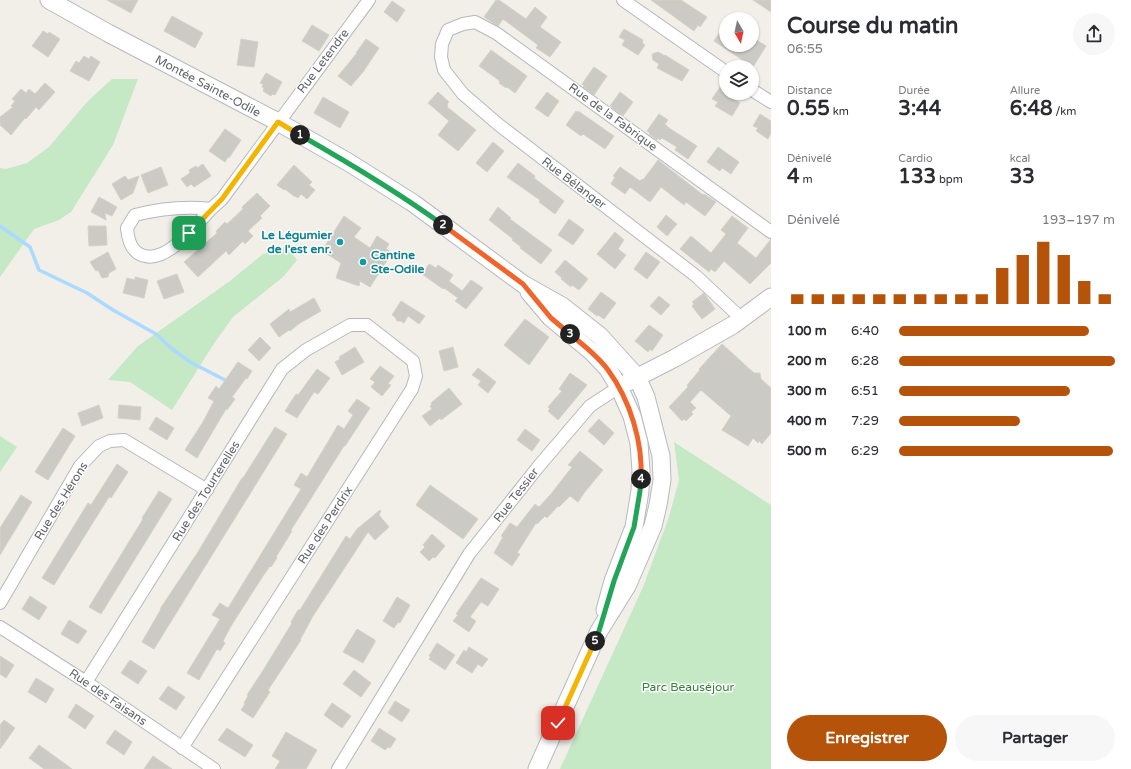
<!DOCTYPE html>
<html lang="fr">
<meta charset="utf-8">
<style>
:root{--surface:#fff;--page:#f7f7f7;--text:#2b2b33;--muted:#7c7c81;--accent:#b45309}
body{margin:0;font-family:"Varela Round",sans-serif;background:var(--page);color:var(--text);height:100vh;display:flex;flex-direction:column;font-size:15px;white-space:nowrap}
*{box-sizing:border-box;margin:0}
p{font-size:13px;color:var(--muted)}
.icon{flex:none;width:22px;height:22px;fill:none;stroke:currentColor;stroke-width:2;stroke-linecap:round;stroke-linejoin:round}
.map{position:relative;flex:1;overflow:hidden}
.drawer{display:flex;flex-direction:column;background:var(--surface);width:360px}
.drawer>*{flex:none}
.needle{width:26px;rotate:171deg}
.buttons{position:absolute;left:719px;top:12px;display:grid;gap:8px}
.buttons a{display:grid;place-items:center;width:40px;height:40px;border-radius:50%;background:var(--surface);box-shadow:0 1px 3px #0004;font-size:20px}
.pin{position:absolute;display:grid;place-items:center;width:34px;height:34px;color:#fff;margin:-17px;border-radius:8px;box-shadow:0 2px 6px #0006}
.km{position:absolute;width:20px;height:20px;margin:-10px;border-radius:50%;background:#222;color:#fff;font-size:11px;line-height:20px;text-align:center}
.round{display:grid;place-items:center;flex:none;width:42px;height:42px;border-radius:21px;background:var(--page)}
.overview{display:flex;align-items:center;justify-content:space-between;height:68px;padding:0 16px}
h1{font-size:22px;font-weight:700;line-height:30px}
.stats{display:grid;grid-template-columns:repeat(3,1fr);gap:6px;height:68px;padding:4px 16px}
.stats div{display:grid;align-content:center}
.stats b{font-size:20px;font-weight:700}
.stats small{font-size:11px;font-weight:400}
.stats p{font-size:11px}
.chart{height:112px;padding:8px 16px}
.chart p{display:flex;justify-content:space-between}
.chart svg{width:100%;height:72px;margin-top:4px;stroke:var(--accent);stroke-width:6}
.action{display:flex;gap:8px;margin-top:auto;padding:8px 16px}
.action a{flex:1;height:46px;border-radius:24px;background:var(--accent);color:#fff;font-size:16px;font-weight:700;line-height:46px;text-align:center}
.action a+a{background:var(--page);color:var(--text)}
ul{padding:0 16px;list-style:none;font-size:13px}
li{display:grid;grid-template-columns:64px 48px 1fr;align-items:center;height:30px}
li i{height:10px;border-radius:5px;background:var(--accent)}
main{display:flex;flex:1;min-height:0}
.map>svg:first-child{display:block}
.green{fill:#c5e8c5}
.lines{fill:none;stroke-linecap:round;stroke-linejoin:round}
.stream{stroke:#aadaff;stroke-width:3.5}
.building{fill:#cccac5;stroke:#d6d1c6}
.street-casing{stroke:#b5b8bc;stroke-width:14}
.secondary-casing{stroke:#b6babf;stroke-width:19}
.street{stroke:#fff;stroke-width:12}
.secondary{stroke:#fff;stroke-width:17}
.split-1-casing{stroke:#fff;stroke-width:8}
.split-2-casing{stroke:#fff;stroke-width:8}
.split-3-casing{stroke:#fff;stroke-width:8}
.split-4-casing{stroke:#fff;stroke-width:8}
.split-5-casing{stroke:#fff;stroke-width:8}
.split-6-casing{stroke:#fff;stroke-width:8}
.split-1{stroke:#f5b400;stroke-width:5}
.split-2{stroke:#22a559;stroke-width:5}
.split-3{stroke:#f0652b;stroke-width:5}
.split-4{stroke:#f0652b;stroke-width:5}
.split-5{stroke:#22a559;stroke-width:5}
.split-6{stroke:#f5b400;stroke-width:5}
.culture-dot{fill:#0f9aa8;stroke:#fff;stroke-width:1.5}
.labels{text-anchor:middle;stroke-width:3;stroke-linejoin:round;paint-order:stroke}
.street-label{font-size:12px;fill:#5f6368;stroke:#fff}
.culture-label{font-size:12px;font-weight:bold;fill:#0d838f;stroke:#fff;text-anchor:end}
.park-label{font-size:12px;fill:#348238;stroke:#fff}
</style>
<main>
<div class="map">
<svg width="771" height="769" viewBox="0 0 771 769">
<rect width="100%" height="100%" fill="#f1efe8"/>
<g class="green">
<path d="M 112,79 L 138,79 L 113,145 L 71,212 L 59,220 L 34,229 L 0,277 L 0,168 L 6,169 L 27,163 L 49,147 L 87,102 Z"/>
<path d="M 287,248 L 297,260 L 283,277 L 233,317 L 215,342 L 172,410 L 130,382 L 108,380 L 138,346 L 230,281 L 263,254 Z"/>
<path d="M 0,436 L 17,447 L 0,472 Z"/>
<path d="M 674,442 L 771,505 L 771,769 L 560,769 L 643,587 L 669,517 L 679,480 Z"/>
</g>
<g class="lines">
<path class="stream" d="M 0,226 L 30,247 L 39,270 L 87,293 L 113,310 L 156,334 L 171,348 L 190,362 L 227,381"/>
</g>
<g class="building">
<path d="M 107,0 L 138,0 L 131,13 Z"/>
<path d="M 496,0 L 499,0 L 526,19 L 535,7 L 547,17 L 540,27 L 561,42 L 550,57 L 536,48 L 538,45 L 503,19 L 498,26 L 484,17 Z"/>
<path d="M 651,0 L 681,0 L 707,17 L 700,27 L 698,25 L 694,31 Z"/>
<path d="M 753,0 L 771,0 L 771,12 Z"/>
<path d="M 392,1 L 405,10 L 397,22 L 384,12 Z"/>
<path d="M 172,16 L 203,33 L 195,48 L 164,31 Z"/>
<path d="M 726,23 L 726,45 L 752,45 L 752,37 L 766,46 L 753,67 L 714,41 Z"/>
<path d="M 312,25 L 329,35 L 319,51 L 302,41 Z"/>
<path d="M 624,29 L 643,40 L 642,43 L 645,45 L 638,55 L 622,45 L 625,40 L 619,37 Z"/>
<path d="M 43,31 L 48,34 L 49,32 L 60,39 L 48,57 L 32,46 Z"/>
<path d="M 241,39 L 258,42 L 254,67 L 237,65 Z"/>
<path d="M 366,39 L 379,48 L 363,72 L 351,86 L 338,76 L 357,53 L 356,53 Z"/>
<path d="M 491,50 L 527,76 L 515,93 L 507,87 L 506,88 L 499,83 L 500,81 L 479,66 Z"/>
<path d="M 658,52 L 665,56 L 665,55 L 689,70 L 682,81 L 657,68 L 659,64 L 653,60 L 652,54 Z"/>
<path d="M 84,56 L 89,59 L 91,56 L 100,62 L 89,81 L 70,71 L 76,61 L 79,63 Z"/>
<path d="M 594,67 L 607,76 L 594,95 L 583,87 L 584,86 L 582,84 Z"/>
<path d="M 266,73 L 282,82 L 275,95 L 272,94 L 271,96 L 263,91 L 264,88 L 262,87 L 263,84 L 260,83 Z"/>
<path d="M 45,83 L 55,92 L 39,110 L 36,107 L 26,119 L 25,118 L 11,135 L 0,125 L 0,117 L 13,107 L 11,106 L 15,101 L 12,99 L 21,89 L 26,93 L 29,89 L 35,94 Z"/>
<path d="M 720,87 L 726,90 L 726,93 L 730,93 L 728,96 L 740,103 L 732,116 L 715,106 L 718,102 L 712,99 Z"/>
<path d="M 438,92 L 449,102 L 447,104 L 448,106 L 447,107 L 476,130 L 458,151 L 438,135 L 449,121 L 428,103 Z"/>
<path d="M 547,92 L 559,101 L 548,117 L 535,108 Z"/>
<path d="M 620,92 L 633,102 L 623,116 L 610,106 Z"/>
<path d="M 323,97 L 349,112 L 340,128 L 314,113 Z"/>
<path d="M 576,111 L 578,113 L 578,111 L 614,136 L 605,149 L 583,134 L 581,136 L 566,125 Z"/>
<path d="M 659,114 L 668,120 L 665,124 L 669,128 L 697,146 L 688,159 L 675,150 L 677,147 L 662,138 L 660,140 L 658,138 L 657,140 L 649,134 L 650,133 L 647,131 Z"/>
<path d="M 760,114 L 771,121 L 771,133 L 768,139 L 756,131 L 758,128 L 753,126 Z"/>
<path d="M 225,129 L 241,140 L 229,158 L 228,157 L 225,162 L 209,151 Z"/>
<path d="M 493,142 L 504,151 L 487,172 L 476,163 Z"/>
<path d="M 718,147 L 739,162 L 731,174 L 722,168 L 720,171 L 707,162 Z"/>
<path d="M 658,160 L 703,195 L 704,194 L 716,202 L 705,216 L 686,202 L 684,205 L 661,187 L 650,202 L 630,187 L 625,194 L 611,184 L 615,177 L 613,176 L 620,167 L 640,181 L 642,179 L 643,180 Z"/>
<path d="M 518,163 L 535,176 L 534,178 L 564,201 L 555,214 L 539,202 L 540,200 L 507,177 Z"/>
<path d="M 203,164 L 211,176 L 194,187 L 191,184 L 187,187 L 181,179 L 190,173 L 189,170 L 196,166 L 197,168 Z"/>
<path d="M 294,165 L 312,182 L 309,185 L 315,190 L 307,199 L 301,194 L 298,198 L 295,196 L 295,197 L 285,189 L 284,190 L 277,185 Z"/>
<path d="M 161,167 L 168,185 L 148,193 L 141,175 Z"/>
<path d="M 125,176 L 128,180 L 139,176 L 133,193 L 121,200 L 112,184 Z"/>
<path d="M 257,193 L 270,206 L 260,216 L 262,218 L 248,231 L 253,236 L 245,244 L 243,241 L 229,255 L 226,251 L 198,277 L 184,262 L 217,233 L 216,231 L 225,222 L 227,224 L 243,209 L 242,207 Z"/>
<path d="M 99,197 L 117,207 L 112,216 L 105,213 L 106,220 L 91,212 Z"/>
<path d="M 498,207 L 511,218 L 510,219 L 552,250 L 541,264 L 520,248 L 521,247 L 512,240 L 513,239 L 489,220 Z"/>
<path d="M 666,215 L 677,224 L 667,236 L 657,227 Z"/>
<path d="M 344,216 L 361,228 L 354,237 L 370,248 L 377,236 L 389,244 L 386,249 L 390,251 L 386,258 L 388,259 L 370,287 L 360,281 L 359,286 L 336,278 L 341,263 L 327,254 L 330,250 L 325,246 Z"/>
<path d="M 732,216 L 748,228 L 737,243 L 756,258 L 771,239 L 771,263 L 750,284 L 724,261 L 715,272 L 711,269 L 709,272 L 680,249 L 691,236 L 711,253 L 726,234 L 721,230 Z"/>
<path d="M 569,219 L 584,230 L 573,245 L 558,235 Z"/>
<path d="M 88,226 L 106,226 L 107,245 L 89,246 Z"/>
<path d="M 615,232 L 624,240 L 618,249 L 626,255 L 615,269 L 597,254 Z"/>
<path d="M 108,252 L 116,269 L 109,273 L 108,277 L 102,278 L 98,270 L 96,271 L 90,262 Z"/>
<path d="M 646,252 L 660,262 L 647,279 L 634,269 Z"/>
<path d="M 565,260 L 588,279 L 579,290 L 572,285 L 571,287 L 561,279 L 562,278 L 555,272 Z"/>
<path d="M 429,264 L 436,268 L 438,265 L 453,275 L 449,281 L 462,291 L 471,280 L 483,288 L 466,309 L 455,301 L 458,298 L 444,288 L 443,289 L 422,274 Z"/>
<path d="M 177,274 L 184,292 L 164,299 L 157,281 Z"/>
<path d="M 135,277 L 148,280 L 144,298 L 123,293 L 127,278 L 135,280 Z"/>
<path d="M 601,292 L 616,303 L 604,319 L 598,315 L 597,316 L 588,309 Z"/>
<path d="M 704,293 L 715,309 L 702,319 L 692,306 L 694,304 L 692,302 Z"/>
<path d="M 659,296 L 670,305 L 661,315 L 650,306 Z"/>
<path d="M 314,298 L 321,311 L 300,323 L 290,331 L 289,330 L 279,337 L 270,324 L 289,309 L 290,312 Z"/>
<path d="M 401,301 L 425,316 L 419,324 L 408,316 L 404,323 L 401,321 L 397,321 L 395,317 L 392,315 Z"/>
<path d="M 525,319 L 549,337 L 529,365 L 504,345 Z"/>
<path d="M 649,325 L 663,335 L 652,351 L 650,349 L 648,352 L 635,341 Z"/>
<path d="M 260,337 L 271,348 L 259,361 L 248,350 Z"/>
<path d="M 722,344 L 754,373 L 760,373 L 761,379 L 771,388 L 771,433 L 762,444 L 759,441 L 758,443 L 753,438 L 748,446 L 722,430 L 731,416 L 701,390 L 690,402 L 696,408 L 691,412 L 693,414 L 686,421 L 684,419 L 682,421 L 669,407 L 688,387 L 687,385 L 700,370 L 699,369 Z"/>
<path d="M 355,347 L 364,362 L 342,375 L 335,362 L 340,359 L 339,357 Z"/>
<path d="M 453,347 L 458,367 L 444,371 L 439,351 Z"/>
<path d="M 238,362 L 252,371 L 247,379 L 246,378 L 232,397 L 235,399 L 227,410 L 226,409 L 197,458 L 185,450 L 203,422 L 214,401 L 208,398 L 216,386 L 219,389 Z"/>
<path d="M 380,366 L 394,376 L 388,384 L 391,385 L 382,396 L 371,387 L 375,382 L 370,379 Z"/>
<path d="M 478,368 L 496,382 L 488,393 L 478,385 L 481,381 L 472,375 Z"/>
<path d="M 317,369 L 330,378 L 318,394 L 314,392 L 297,418 L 285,411 L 296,394 L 298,395 Z"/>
<path d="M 570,373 L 587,385 L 558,420 L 548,411 L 550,409 L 548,407 L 562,391 L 559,389 Z"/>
<path d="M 449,388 L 462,404 L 441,420 L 440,418 L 430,426 L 422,416 L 432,409 L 430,406 L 432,404 L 431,403 Z"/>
<path d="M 357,399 L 370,408 L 345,446 L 344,446 L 291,530 L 292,531 L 276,557 L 277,558 L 271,567 L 270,566 L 263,576 L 231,626 L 223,641 L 225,643 L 220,651 L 217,649 L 199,680 L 187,673 L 220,619 L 212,615 L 220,603 L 228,608 L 301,489 L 294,485 L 301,473 L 307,477 L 338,425 L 344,429 L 353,415 L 348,411 Z"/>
<path d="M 99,405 L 103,418 L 82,426 L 78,413 Z"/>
<path d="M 119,405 L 141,407 L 140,420 L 118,418 Z"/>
<path d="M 156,417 L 174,428 L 167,440 L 149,429 Z"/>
<path d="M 599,419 L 614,433 L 604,445 L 588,431 Z"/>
<path d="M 275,427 L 287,434 L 154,649 L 142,642 L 161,609 L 160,609 L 198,552 L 242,478 L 243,478 Z"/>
<path d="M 63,428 L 75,436 L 48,480 L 35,472 Z"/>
<path d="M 525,429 L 540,440 L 532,451 L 517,440 Z"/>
<path d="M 580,451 L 603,470 L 584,493 L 578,502 L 570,496 L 559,507 L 558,506 L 547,518 L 545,516 L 537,524 L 536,523 L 517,553 L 520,554 L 512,566 L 494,553 L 503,537 L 501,536 L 510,523 L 517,527 L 535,504 L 539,507 L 551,494 L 572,467 L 568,465 Z"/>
<path d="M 117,464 L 128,472 L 111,498 L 109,497 L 54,585 L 42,578 L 88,503 L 91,505 Z"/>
<path d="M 430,485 L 478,519 L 463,539 L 416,505 Z"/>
<path d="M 159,491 L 172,499 L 101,614 L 89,607 L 143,519 L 142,518 Z"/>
<path d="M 21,495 L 32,502 L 0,555 L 0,528 Z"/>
<path d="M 380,510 L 381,511 L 379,515 L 389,527 L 375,540 L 368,532 L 313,616 L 300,640 L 301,640 L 268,690 L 270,692 L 253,718 L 241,710 L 245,704 L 244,703 L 248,696 L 247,695 L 264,669 L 292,623 L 291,622 L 298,610 L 300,610 L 346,536 L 350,539 L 357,529 Z"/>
<path d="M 432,534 L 445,546 L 435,558 L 433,557 L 429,561 L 420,552 L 425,547 L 423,545 Z"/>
<path d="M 481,578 L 499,589 L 488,606 L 481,602 L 470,617 L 476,621 L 469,632 L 453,621 L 458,615 L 456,614 Z"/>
<path d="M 30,596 L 47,607 L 39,620 L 22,609 Z"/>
<path d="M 397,597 L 410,605 L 400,623 L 398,622 L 394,628 L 383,621 Z"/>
<path d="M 69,620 L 87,631 L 78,644 L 61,634 Z"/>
<path d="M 357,629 L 375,640 L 375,642 L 363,663 L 343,652 Z"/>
<path d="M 437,643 L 455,655 L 445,670 L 429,659 L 431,657 L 429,656 Z"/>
<path d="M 469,647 L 488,659 L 482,667 L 478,664 L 472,673 L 456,663 L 464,650 L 466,652 Z"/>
<path d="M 0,656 L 14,665 L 6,678 L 0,674 Z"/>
<path d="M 130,660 L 147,671 L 138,684 L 121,673 Z"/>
<path d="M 354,670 L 371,683 L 361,697 L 343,684 Z"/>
<path d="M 36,678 L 54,689 L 46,703 L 28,692 Z"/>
<path d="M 168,686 L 185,697 L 176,710 L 159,699 Z"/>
<path d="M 395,701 L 410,710 L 402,722 L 388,713 Z"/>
<path d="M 332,703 L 351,716 L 342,728 L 324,715 Z"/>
<path d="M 76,704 L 94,716 L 85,729 L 68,717 Z"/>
<path d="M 4,720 L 15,728 L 0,749 L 0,725 Z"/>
<path d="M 227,728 L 253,745 L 245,757 L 218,740 Z"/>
<path d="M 379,728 L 396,739 L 390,748 L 388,747 L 385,750 L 371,741 Z"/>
<path d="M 115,730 L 132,742 L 124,755 L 106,743 Z"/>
<path d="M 286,732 L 317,750 L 306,769 L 275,769 L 280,761 L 272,756 Z"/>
<path d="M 39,745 L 72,769 L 44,769 L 29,758 Z"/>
<path d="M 153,756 L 172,769 L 144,769 Z"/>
</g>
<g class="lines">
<g class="street-casing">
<g id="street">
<path d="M 623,0 L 726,72"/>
<path d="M 752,90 L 771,102"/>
<path d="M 211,209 C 197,224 168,262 145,256 C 131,253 128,240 127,228 L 135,215 C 159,209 186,206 211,209 L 222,199 L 369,0"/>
<path d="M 742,319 L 696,276 L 499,125 L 463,94 L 444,70 L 441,57 L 442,44 L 448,30 L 463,24 L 475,22 L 496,33 L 771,232"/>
<path d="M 0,603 L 80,466 L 99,446 L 110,441 L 124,440 L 207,490"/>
<path d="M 0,627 L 86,682 L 214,769"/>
<path d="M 86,682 L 282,369 L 306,350 L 350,325 L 367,325 L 413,361 L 416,376 L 412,389 L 182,748"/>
<path d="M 338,769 L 469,554 L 538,467 L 590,406 L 619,387"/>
</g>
</g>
<g class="secondary-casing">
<g id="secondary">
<path d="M 49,0 L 108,33 L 278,122 L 348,162 L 413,203 L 523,284 L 562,306 L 600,336 L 637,377 L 646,397 L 661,456 L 662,480 L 658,505 L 653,526 L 627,586 L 599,631 L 537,769"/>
<path d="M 529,292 L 551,318 L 592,352 L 608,369 L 619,387 L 632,416 L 639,443 L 641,471 L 640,491 L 634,527 L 613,581 L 605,610"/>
<path d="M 628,382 L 675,358 L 733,325 L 771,297"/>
</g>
</g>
<use href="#street" class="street"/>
<use href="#secondary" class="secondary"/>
</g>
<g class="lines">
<g class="split-1-casing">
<path id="split-1" d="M 189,233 L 222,199 L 278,122 L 300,135"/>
</g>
<g class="split-2-casing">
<path id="split-2" d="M 300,135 C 349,163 398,192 443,225"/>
</g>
<g class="split-3-casing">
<path id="split-3" d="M 443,225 L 523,284 L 551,318 L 570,334"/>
</g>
<g class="split-4-casing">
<path id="split-4" d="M 570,334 C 583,345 598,356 608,370 C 630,400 643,442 641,479"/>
</g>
<g class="split-5-casing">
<path id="split-5" d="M 595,641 L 599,631 L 614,581 L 634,527 L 640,491 L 641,479"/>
</g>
<g class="split-6-casing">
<path id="split-6" d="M 558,723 L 595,641"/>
</g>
<use href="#split-1" class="split-1"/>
<use href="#split-2" class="split-2"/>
<use href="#split-3" class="split-3"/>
<use href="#split-4" class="split-4"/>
<use href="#split-5" class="split-5"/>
<use href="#split-6" class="split-6"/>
</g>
<g class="culture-dot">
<circle cx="340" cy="242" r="4"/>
<circle cx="363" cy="262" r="4"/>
</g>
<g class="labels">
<g class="street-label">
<text transform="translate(323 61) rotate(-53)" y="4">Rue Letendre</text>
<text transform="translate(208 86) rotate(28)" y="4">Montée Sainte-Odile</text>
<text transform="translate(613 117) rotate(36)" y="4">Rue de la Fabrique</text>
<text transform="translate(574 183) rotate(37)" y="4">Rue Bélanger</text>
<text transform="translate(206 491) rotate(-58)" y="4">Rue des Tourterelles</text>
<text transform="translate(516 495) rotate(-52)" y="4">Rue Tessier</text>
<text transform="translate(61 501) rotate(-58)" y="4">Rue des Hérons</text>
<text transform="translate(325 525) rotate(-57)" y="4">Rue des Perdrix</text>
<text transform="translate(108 697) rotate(34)" y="4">Rue des Faisans</text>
</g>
<g class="culture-label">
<text x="332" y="239">Le Légumier<tspan x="332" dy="14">de l'est enr.</tspan></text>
<text x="371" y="259" text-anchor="start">Cantine<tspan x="371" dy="14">Ste-Odile</tspan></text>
</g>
<g class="park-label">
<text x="688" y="691">Parc Beauséjour</text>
</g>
</g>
</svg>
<div class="buttons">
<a><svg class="needle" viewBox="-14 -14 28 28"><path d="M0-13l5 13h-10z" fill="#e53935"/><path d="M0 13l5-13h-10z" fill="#7c7c81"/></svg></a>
<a><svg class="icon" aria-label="layers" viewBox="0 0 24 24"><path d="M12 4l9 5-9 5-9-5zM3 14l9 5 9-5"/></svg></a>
</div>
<div class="pin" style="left:189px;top:233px;background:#1e9e55"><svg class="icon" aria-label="arrive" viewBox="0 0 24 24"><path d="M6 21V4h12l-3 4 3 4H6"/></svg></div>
<div class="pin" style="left:558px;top:723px;background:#d93025"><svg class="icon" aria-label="check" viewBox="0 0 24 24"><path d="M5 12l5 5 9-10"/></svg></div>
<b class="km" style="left:300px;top:135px">1</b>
<b class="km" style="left:443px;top:225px">2</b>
<b class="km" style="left:570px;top:334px">3</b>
<b class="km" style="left:641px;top:479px">4</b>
<b class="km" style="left:595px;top:641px">5</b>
</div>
<section class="drawer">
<div class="overview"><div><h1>Course du matin</h1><p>06:55</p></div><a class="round"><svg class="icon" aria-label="share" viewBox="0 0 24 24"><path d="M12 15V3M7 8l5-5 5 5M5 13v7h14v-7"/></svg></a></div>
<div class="stats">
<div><p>Distance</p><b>0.55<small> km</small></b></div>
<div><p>Durée</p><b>3:44</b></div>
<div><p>Allure</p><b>6:48<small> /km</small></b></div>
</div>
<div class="stats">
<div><p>Dénivelé</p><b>4<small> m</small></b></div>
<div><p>Cardio</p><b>133<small> bpm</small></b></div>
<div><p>kcal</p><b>33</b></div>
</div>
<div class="chart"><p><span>Dénivelé</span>193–197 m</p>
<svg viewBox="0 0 160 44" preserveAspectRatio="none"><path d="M5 44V38M15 44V38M25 44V38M35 44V38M45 44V38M55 44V38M65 44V38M75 44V38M85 44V38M95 44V38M105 44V22M115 44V14M125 44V6M135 44V14M145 44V30M155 44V38"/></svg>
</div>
<ul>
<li><b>100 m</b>6:40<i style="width:88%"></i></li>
<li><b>200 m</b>6:28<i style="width:100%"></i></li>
<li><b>300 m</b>6:51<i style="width:79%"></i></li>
<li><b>400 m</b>7:29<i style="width:56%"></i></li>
<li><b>500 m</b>6:29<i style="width:99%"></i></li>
</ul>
<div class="action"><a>Enregistrer</a><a>Partager</a></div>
</section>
</main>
